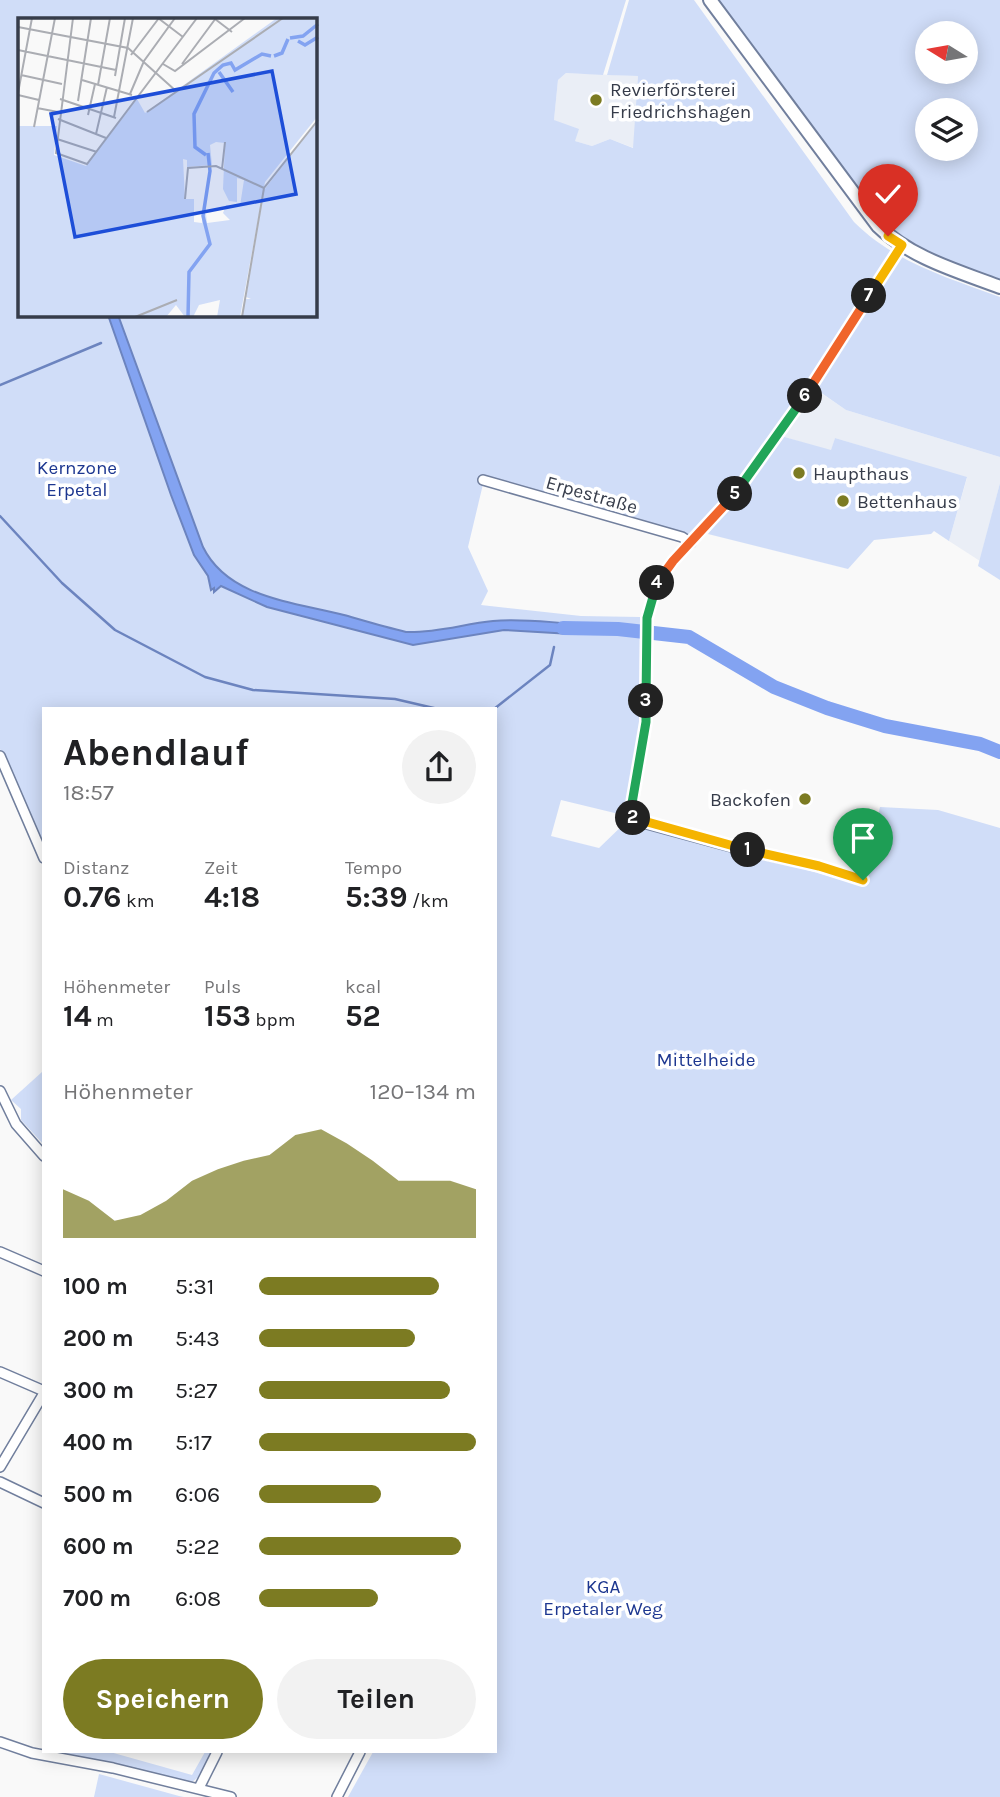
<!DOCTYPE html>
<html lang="de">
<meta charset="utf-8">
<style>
:root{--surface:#fff;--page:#f2f2f2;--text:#202124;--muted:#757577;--accent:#7c7b22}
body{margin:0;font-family:Karla,sans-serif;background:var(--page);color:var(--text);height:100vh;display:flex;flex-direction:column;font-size:26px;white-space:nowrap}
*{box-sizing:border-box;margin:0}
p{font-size:23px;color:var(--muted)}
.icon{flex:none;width:38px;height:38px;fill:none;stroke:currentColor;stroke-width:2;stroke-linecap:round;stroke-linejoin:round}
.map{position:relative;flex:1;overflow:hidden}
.sheet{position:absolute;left:42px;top:707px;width:455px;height:1046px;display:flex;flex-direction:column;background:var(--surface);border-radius:0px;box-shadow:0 4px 18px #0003}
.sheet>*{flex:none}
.needle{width:46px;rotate:281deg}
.fabs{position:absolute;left:915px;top:21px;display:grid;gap:14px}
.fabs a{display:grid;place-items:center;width:63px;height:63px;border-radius:50%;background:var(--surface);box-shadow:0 4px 18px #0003;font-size:35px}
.pin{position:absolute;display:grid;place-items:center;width:60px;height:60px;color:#fff;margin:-72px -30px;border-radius:50% 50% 50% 0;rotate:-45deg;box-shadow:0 0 7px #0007}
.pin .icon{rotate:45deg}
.km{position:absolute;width:35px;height:35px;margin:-18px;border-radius:50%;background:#222;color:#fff;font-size:19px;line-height:35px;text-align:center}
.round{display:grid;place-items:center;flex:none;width:74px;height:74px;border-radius:37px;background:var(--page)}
.headline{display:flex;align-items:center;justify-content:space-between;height:119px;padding:0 21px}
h1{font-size:38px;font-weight:700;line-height:52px}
.figures{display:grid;grid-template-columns:repeat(3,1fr);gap:10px;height:119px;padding:7px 21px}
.figures div{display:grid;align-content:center}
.figures b{font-size:30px;font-weight:700}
.figures small{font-size:19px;font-weight:400}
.figures p{font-size:19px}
.chart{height:196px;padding:14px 21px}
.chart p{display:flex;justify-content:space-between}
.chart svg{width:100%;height:126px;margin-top:7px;fill:var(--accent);opacity:.7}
.button{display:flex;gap:14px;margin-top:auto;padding:14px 21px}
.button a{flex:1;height:80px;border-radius:42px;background:var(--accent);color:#fff;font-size:28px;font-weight:700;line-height:80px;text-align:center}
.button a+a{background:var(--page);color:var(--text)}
ul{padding:0 21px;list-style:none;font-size:23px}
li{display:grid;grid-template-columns:112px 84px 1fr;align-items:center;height:52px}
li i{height:18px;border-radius:9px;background:var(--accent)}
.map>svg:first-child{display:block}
.built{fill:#eaeef6}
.green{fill:#d0ddf8;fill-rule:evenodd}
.water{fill:#83a3f1;stroke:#6c84bf;stroke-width:2}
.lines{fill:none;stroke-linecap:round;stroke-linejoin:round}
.stream{stroke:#6c84bf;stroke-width:2.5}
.river{stroke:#83a3f1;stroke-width:14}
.street-casing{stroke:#717f9d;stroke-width:12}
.secondary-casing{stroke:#717f9d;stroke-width:16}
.street{stroke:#fff;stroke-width:9}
.secondary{stroke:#fff;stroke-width:12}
.split-1-casing{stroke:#fff;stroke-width:14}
.split-2-casing{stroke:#fff;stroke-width:14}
.split-3-casing{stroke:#fff;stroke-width:14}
.split-4-casing{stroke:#fff;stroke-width:14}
.split-5-casing{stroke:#fff;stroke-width:14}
.split-6-casing{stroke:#fff;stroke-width:14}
.split-7-casing{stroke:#fff;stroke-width:14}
.split-8-casing{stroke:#fff;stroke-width:14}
.split-1{stroke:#f5b400;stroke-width:9}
.split-2{stroke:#f5b400;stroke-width:9}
.split-3{stroke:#22a559;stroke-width:9}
.split-4{stroke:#22a559;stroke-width:9}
.split-5{stroke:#f0652b;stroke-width:9}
.split-6{stroke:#22a559;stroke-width:9}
.split-7{stroke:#f0652b;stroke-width:9}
.split-8{stroke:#f5b400;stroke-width:9}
.poi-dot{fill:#7c7b22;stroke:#fff;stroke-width:2.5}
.labels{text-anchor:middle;stroke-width:7;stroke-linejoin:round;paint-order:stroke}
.poi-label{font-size:19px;fill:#363c4a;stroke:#fff;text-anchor:start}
.park-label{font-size:19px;fill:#1d3790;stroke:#fff}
.street-label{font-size:19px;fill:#363c4a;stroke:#fff}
.inset-river{fill:none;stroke:#83a3f1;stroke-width:3.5}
.inset-road{fill:none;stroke:#abadb3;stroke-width:2}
.view{fill:#1d4ed8;fill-opacity:0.15;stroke:#1d4ed8;stroke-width:3.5}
.inset-edge{fill:none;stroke:#363c4a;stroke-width:3.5}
</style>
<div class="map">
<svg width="1000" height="1797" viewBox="0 0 1000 1797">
<rect width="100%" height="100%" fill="#f9f9f9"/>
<g class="built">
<path d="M 566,73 L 638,76 L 634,148 L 610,139 L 592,146 L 575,141 L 554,120 L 558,80 Z"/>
<path d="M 815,389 L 846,410 L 1000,457 L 1000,483 L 980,561 L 949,541 L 967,478 L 835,438 L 831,451 L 781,436 Z"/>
</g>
<g class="green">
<path d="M 0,0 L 626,0 L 603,75 L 566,73 L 558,80 L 554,120 L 579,129 L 575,141 L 592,146 L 610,139 L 633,148 L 638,76 L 607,75 L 629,0 L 694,0 L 854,222 C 894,262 948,278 1000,297 L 1000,457 L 846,410 L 807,383 L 726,496 L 687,539 L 484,480 L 468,547 L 488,591 L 481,605 L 581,616 L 640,617 L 639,735 L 623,815 L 561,800 L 551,836 L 599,848 L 628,820 L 861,885 L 880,807 L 938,810 L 1000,828 L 1000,1797 L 348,1797 L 373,1752 L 495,1752 L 495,709 L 44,709 L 44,847 L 0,749 ZM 19,19 L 315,19 L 315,315 L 19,315 Z"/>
<path d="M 715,0 L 1000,0 L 1000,283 L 913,248 L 877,217 ZM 928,33 L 966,33 L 966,72 L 928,72 ZM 928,110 L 966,110 L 966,149 L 928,149 Z"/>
<path d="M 781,436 L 831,450 L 835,438 L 967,477 L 949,541 L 934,531 L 931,534 L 874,540 L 848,569 L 708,534 Z"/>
<path d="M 1000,483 L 1000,580 L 978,566 Z"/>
<path d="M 42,1072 L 44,1073 L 44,1145 L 21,1120 L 21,1109 L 11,1100 Z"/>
<path d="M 59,1752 L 110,1752 L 192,1775 L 205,1752 L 213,1753 L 200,1776 L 192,1782 Z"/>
<path d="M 99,1774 L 179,1796 L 184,1797 L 94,1797 Z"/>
</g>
<path class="water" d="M 108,315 L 118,315 L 203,547 C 228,598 294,602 344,615 C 365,621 385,627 406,632 C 437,633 463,624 493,621 C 522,618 552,623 581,624 L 580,631 L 571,634 L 504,630 L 413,645 L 267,607 L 221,586 L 214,592 L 214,588 L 211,590 L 208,576 L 194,555 L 171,495 Z"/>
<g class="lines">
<g class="stream">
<path d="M 0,385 L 101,343"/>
<path d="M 0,516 L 62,583 L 115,630 L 205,677 L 253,690 L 395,699 L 438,709"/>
<path d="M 494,709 L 550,665 L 554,647"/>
</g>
<path class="river" d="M 563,628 L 618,629 L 689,637 L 774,687 L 827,708 L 885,726 L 980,744 L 1000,752"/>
<g class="street-casing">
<g id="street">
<path d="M 483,480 L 682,537 L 691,543"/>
<path d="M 0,756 L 44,858"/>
<path d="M 863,880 L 819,866 L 732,847 L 636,821 L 631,816 L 631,809 L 646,722 L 647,618 L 656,586 L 673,561 L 734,496 L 808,392 L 902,245"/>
<path d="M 0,1091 L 16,1124 L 44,1156"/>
<path d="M 0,1252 L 44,1271"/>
<path d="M 0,1372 L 44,1391"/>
<path d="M 0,1467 L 44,1393"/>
<path d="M 0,1482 L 44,1503"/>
<path d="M 0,1742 L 32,1753 L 113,1768 L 231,1797"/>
<path d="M 199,1788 L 217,1752"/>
<path d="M 337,1797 L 360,1752"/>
</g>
</g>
<g class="secondary-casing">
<path id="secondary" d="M 710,0 L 878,226 C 911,258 958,271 1000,287"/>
</g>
<use href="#street" class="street"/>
<use href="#secondary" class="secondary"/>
</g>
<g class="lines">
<g class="split-1-casing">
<path id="split-1" d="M 748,850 L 819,866 L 863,880"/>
</g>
<g class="split-2-casing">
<path id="split-2" d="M 633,818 L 748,850"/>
</g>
<g class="split-3-casing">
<path id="split-3" d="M 633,818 L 631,809 L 646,722 L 646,701"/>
</g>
<g class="split-4-casing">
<path id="split-4" d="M 646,701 L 647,618 L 657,583"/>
</g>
<g class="split-5-casing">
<path id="split-5" d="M 657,583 L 673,561 L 735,494"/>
</g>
<g class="split-6-casing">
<path id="split-6" d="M 735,494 L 805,396"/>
</g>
<g class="split-7-casing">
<path id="split-7" d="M 805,396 L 869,296"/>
</g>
<g class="split-8-casing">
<path id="split-8" d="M 869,296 L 902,245 L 888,236"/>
</g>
<use href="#split-1" class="split-1"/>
<use href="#split-2" class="split-2"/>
<use href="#split-3" class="split-3"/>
<use href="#split-4" class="split-4"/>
<use href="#split-5" class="split-5"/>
<use href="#split-6" class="split-6"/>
<use href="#split-7" class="split-7"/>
<use href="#split-8" class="split-8"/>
</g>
<g class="poi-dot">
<circle cx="596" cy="100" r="7"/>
<circle cx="799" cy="473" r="7"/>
<circle cx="843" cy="501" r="7"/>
<circle cx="805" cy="799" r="7"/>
</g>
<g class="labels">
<g class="poi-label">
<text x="610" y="96">Revierförsterei<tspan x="610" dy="22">Friedrichshagen</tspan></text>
<text x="813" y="480">Haupthaus</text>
<text x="857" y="508">Bettenhaus</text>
<text x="791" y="806" text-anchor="end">Backofen</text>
</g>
<g class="park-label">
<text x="77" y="474">Kernzone<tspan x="77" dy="22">Erpetal</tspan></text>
<text x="706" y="1066">Mittelheide</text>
<text x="603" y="1593">KGA<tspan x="603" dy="22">Erpetaler Weg</tspan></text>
</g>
<g class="street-label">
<text transform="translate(592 494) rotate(16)" y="7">Erpestraße</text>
</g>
</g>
<g transform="translate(18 18)">
<rect width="299" height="299" fill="#f9f9f9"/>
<path d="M 259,0 L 299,2 L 299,99 L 247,164 L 222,299 L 199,299 L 202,282 L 181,287 L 175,299 L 167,299 L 158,287 L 148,299 L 0,299 L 0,108 L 39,108 L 36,137 L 68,148 L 119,81 L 127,95 ZM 198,124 L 207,125 L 205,171 L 211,183 L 219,184 L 219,160 L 226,162 L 222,188 L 208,187 L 205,195 L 212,202 L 189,205 L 188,196 L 184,196 L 184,205 L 176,204 L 176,181 L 167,181 L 165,141 L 169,142 L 169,149 L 194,147 L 192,127 ZM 299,103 L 299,299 L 224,299 L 227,281 L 233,281 L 228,279 L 246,172 Z" fill="#d0ddf8" fill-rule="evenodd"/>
<path class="inset-river" d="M 272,20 L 285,18 L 300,6M 280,23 L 287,27 L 300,19M 256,38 L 264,35 L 270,21M 201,54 L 215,74M 188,137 L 177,129 L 176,96 L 196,55 L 205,47 L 213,45 L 217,52 L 244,36 L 253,38M 170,299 L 171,254 L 192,226 L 185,198 L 192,153 L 190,135"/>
<path class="inset-road" d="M 55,0 L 38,135 L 69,146 L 179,0M 140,0 L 165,19M 197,1 L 214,14M 0,9 L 110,30 L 158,73M 0,32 L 98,52M 113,37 L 141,0M 145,46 L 157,53 L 227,0M 164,46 L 198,0M 3,57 L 44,66M 97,58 L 107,0M 64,62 L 114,77M 80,67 L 92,0M 0,75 L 14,0M 112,76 L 126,43 L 157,0M 0,77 L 21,82M 42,81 L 98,100M 60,83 L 73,0M 19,90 L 40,94M 129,94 L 265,0M 70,97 L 77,66M 96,99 L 115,0M 40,101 L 88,120M 16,109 L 37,0M 78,116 L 89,69M 39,121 L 79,134M 204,151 L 207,124M 167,181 L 170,150 L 198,148 L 246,170M 117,299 L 159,282M 224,299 L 246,170 L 300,102"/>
<path class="view" d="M 254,53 L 278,176 L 57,219 L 33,96 Z"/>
<rect width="299" height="299" class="inset-edge"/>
</g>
</svg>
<div class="fabs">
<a><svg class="needle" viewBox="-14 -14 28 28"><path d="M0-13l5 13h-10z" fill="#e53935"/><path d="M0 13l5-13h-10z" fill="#757577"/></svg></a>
<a><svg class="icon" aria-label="layers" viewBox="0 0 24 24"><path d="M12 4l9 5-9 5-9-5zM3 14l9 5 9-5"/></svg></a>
</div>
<div class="pin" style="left:863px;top:880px;background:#1e9e55"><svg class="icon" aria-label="arrive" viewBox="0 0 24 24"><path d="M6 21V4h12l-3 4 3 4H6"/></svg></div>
<div class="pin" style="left:888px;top:236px;background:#d93025"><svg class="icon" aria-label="check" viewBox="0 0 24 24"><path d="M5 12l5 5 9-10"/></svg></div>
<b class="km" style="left:748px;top:850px">1</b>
<b class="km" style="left:633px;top:818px">2</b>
<b class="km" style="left:646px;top:701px">3</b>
<b class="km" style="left:657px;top:583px">4</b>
<b class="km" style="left:735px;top:494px">5</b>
<b class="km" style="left:805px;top:396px">6</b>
<b class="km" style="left:869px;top:296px">7</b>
<section class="sheet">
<div class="headline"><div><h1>Abendlauf</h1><p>18:57</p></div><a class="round"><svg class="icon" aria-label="share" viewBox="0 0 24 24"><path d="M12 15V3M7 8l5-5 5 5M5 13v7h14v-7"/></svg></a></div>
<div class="figures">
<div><p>Distanz</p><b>0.76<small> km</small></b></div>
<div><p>Zeit</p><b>4:18</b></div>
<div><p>Tempo</p><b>5:39<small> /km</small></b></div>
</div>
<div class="figures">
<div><p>Höhenmeter</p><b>14<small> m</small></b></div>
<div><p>Puls</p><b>153<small> bpm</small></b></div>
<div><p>kcal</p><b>52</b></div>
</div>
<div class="chart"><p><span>Höhenmeter</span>120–134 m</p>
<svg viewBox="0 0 160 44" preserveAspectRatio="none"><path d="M0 44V27L10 31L20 38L30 36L40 31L50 24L60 20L70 17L80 15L90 8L100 6L110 11L120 17L130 24L140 24L150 24L160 27V44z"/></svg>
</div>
<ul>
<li><b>100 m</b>5:31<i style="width:83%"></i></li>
<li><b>200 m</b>5:43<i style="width:72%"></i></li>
<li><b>300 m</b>5:27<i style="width:88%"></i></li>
<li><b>400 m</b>5:17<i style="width:100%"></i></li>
<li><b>500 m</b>6:06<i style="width:56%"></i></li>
<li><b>600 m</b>5:22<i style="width:93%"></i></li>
<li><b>700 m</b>6:08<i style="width:55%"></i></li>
</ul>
<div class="button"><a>Speichern</a><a>Teilen</a></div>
</section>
</div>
